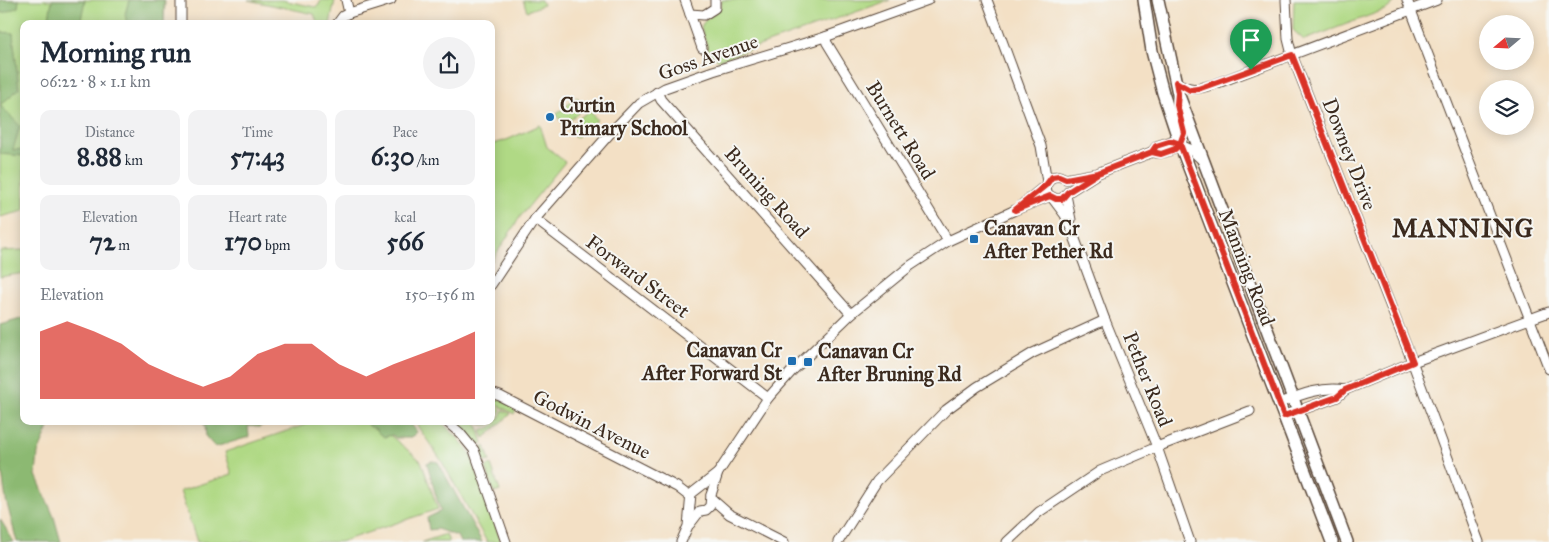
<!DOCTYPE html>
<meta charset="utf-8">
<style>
:root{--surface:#fff;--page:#f2f2f3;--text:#1f2937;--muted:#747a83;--accent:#d93025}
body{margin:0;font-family:"IM FELL Great Primer",serif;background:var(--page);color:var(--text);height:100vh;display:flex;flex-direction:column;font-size:19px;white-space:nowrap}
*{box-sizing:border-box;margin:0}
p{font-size:16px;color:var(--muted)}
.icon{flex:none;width:28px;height:28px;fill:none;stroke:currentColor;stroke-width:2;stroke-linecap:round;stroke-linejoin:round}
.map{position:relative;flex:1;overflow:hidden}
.details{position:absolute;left:20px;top:20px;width:475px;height:405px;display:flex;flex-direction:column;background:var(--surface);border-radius:10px;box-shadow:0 2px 12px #0003}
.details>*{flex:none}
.needle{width:32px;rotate:251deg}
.fabs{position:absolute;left:1479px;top:15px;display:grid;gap:10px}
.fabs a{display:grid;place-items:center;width:55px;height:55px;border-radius:50%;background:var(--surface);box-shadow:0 2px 12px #0003;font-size:25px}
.pin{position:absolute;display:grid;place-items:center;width:42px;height:42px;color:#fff;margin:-51px -21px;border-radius:50% 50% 50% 0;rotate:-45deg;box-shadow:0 0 5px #0007}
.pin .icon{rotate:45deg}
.round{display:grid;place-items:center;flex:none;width:52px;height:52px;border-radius:26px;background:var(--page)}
.overview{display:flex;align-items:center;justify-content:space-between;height:85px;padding:0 20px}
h1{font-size:28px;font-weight:700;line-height:38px}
.stats{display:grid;grid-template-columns:repeat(3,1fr);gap:8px;height:85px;padding:5px 20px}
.stats div{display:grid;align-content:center;border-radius:10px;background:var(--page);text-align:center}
.stats b{font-size:25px;font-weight:700}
.stats small{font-size:14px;font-weight:400}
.stats p{font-size:14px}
.chart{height:140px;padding:10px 20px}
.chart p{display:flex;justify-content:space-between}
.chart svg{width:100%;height:90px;margin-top:5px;fill:var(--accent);opacity:.7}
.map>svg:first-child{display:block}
.green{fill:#b0d985;stroke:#768252}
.forest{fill:#8cb972;stroke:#647248}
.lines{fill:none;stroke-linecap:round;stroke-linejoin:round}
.minor-casing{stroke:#574537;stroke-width:11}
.major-casing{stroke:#574537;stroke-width:14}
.minor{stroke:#fff;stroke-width:9}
.major{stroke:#fff;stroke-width:11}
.route-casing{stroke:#fff;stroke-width:10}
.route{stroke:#d93025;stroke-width:6}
.poi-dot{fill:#1f6fb2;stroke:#f6f6f2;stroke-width:2}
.labels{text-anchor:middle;stroke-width:4;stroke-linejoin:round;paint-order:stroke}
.street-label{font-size:20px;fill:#3b2a1e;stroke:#f6f6f2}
.poi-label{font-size:20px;font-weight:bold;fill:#3b2a1e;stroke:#f6f6f2;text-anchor:start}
.district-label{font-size:25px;font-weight:bold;letter-spacing:1px;fill:#3b2a1e;stroke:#f6f6f2}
</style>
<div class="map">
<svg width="1549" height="542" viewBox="0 0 1549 542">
<rect width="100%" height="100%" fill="#f6f6f2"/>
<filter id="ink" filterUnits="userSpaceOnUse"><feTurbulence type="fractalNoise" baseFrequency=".02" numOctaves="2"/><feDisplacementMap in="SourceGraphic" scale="10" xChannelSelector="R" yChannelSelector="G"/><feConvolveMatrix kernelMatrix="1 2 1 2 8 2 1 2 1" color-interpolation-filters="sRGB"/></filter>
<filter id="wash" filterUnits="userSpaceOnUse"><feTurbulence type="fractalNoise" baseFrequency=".0096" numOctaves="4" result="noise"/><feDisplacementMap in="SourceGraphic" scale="20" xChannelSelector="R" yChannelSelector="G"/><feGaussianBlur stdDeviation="1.12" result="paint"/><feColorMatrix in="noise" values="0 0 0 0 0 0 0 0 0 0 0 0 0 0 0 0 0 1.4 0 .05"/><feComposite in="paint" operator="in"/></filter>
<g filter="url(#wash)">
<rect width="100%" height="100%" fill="#f3e0c5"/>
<g class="green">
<path d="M 0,0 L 165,0 L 164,24 L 24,24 L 24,211 L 0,217 Z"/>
<path d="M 248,0 L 282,0 L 315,7 L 319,5 L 321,0 L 335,0 L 330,24 L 318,24 L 314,14 Z"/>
<path d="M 523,0 L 541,0 L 543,5 L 527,11 Z"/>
<path d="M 722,0 L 890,0 L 719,60 L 709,52 L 701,27 C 705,16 721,14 722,0 Z"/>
<path d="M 1294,0 L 1396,0 L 1396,1 L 1387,9 L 1304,40 L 1293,30 Z"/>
<path d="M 577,97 L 586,106 L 565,125 L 556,115 Z"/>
<path d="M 589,110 L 597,120 L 576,138 L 568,128 Z"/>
<path d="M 540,125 L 547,147 L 565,162 L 520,217 L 491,262 L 491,145 L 509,139 Z"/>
<path d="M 24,250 L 24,273 L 0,277 L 0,251 Z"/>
<path d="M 491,397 L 503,400 L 517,408 L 514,414 L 491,401 Z"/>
<path d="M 491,404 L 501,409 C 496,418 493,429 480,424 L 479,421 L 491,421 Z"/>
<path d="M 503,410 L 511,414 L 484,438 L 481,431 C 498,425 496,423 503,410 Z"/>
<path d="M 316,421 L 373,421 L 421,461 L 438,509 L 340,542 L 197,542 L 180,491 L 232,474 L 225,452 Z"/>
<path d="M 414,421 L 440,421 L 458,438 L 470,453 L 501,542 L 487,542 L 441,460 Z"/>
<path d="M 453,421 L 476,421 L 483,443 L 479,445 L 474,443 Z"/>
<path d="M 485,446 L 490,461 L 484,462 L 479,451 Z"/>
<path d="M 491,465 L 500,491 L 494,493 L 486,467 Z"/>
<path d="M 446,534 L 449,542 L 422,542 Z"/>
</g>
<g class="forest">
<path d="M 0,0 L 19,0 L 18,7 L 4,13 L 0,12 Z"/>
<path d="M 52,0 L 85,0 L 80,24 L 48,24 Z"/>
<path d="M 129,0 L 164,0 L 164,24 L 127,24 L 125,14 Z"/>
<path d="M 0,32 L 13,33 L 19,89 L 0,105 L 20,126 L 13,150 L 24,149 L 24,156 L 0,154 Z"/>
<path d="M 24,318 L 24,421 L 60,421 L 51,423 L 38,453 L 36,475 L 54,517 L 61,542 L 17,542 L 6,500 L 2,473 L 0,444 L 0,325 Z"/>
<path d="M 202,421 L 271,421 L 259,427 L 248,426 L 249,437 L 215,447 L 206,437 L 205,426 Z"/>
<path d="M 366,421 L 409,421 L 417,432 L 411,438 L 396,438 L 392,435 L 384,437 L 377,432 L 376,429 L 369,426 Z"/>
<path d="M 432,461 L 438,462 L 482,542 L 460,542 L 457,536 L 437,529 L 429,530 L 427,518 L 441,511 C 435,496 432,479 427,463 Z"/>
<path d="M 0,519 L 14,542 L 1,542 Z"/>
</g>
</g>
<g filter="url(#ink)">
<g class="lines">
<g class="minor-casing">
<g id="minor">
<path d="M 346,0 L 349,13"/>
<path d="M 685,0 L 702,48"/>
<path d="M 987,0 L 1041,146 L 1047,182"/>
<path d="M 1286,0 L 1288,39 L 1292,55 L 1409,353 L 1479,542"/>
<path d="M 1407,0 L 1549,369"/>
<path d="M 690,14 L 704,15 L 715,8 L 715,0"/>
<path d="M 181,24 L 181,0"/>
<path d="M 337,24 L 343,16 L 349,13 L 391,0"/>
<path d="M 825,37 L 827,43 L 948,241"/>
<path d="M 1176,82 C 1193,92 1197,89 1215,84 L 1437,0"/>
<path d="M 657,92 L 661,100 L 851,314"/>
<path d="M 1152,152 L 1157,146 L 1172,141 L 1190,149 L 1202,160"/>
<path d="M 1046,185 L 1047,193 L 1050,196 L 1056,199 L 1062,199 L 1068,192 L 1098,173 L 1152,152 C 1160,154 1164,153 1171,150 C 1194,141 1176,114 1178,97"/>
<path d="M 1066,195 L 1071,220"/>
<path d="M 1053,199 L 1065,215 L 1072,231 L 1105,320 L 1157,447 L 1190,542"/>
<path d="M 1023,204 L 1046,185 L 1052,177 L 1059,176 L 1066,179 L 1093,174"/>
<path d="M 535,219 L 768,398"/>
<path d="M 491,285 L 535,219 L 613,130 L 639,103 L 665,88 L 713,71 L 825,37 L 928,0"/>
<path d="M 491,393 L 500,396 L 677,487 L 690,497"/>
<path d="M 1279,403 C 1300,395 1322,386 1345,390"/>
<path d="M 1284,416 L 1337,397 L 1345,390 L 1413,362 L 1549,312"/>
<path d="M 446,421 L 460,433 L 474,450 L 506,542"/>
<path d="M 711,495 L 718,473 L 768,398 L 792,371 L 851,314 L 910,266 L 948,241 L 1015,210 L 1050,196"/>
<path d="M 712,499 L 729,514 L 784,542"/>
<path d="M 690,524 L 700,511 L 706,510 L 710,506 L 711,495"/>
<path d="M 681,542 L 688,526 L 691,494 L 718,473"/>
<path d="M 838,542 L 877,481 L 946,410 L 977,387 L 1033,353 L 1105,320"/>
<path d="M 1007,542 L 1039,512 L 1100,471 L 1157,447 L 1250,411"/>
</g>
</g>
<g class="major-casing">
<g id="major">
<path d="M 1144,0 L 1152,51 L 1163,93 L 1180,144 L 1332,542"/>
<path d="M 1158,0 L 1178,93 L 1347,542"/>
</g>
</g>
<use href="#minor" class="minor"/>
<use href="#major" class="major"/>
</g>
</g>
<g class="lines" filter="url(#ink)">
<g class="route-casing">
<path id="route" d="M 1251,70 L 1198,89 L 1190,90 L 1176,82 L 1178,93 L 1177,105 L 1184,133 L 1180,144 L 1175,149 L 1161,154 L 1152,152 L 1098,173 L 1068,192 L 1062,199 L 1056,199 L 1050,196 L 1015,210 L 1046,185 L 1052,177 L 1059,176 L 1066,179 L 1098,173 L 1152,152 L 1156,146 L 1172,141 L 1180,144 L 1284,416 L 1337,397 L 1345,390 L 1413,362 L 1292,55 L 1251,70"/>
</g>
<use href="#route" class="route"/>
</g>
<g class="poi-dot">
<circle cx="550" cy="117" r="5"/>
<rect x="969" y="234" width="10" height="10" rx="2.5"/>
<rect x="787" y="356" width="10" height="10" rx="2.5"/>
<rect x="803" y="357" width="10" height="10" rx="2.5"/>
</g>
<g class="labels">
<g class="street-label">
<text transform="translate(708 57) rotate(-19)" y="7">Goss Avenue</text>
<text transform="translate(901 130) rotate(58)" y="7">Burnett Road</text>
<text transform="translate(1350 154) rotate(69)" y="7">Downey Drive</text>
<text transform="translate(767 192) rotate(48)" y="7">Bruning Road</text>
<text transform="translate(1247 267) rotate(69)" y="7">Manning Road</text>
<text transform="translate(638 276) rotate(37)" y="7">Forward Street</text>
<text transform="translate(1148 379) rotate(68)" y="7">Pether Road</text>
<text transform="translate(592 424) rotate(27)" y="7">Godwin Avenue</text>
</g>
<g class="poi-label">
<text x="560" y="112">Curtin<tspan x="560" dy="23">Primary School</tspan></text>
<text x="984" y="235">Canavan Cr<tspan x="984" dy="23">After Pether Rd</tspan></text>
<text x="782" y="357" text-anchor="end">Canavan Cr<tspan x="782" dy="23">After Forward St</tspan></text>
<text x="818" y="358">Canavan Cr<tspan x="818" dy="23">After Bruning Rd</tspan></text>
</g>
<g class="district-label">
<text x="1463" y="237">MANNING</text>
</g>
</g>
</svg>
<div class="fabs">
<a><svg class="needle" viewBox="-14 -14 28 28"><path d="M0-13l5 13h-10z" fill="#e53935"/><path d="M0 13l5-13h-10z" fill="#747a83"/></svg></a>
<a><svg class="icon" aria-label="layers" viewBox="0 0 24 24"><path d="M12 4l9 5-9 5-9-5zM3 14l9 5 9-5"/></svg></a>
</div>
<div class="pin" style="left:1251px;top:70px;background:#1e9e55"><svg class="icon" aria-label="arrive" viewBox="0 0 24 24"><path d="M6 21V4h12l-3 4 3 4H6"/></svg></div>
<section class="details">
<div class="overview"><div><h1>Morning run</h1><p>06:22 · 8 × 1.1 km</p></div><a class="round"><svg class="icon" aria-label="share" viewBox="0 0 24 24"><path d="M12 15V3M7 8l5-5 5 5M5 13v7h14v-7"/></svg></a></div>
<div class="stats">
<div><p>Distance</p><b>8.88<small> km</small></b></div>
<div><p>Time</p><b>57:43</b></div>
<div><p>Pace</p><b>6:30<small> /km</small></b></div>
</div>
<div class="stats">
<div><p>Elevation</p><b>72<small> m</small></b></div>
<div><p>Heart rate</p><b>170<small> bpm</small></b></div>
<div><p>kcal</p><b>566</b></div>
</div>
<div class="chart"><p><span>Elevation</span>150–156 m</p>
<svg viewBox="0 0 160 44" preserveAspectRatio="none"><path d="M0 44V11L10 6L20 11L30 17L40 27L50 33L60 38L70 33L80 22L90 17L100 17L110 27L120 33L130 27L140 22L150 17L160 11V44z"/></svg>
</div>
</section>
</div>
